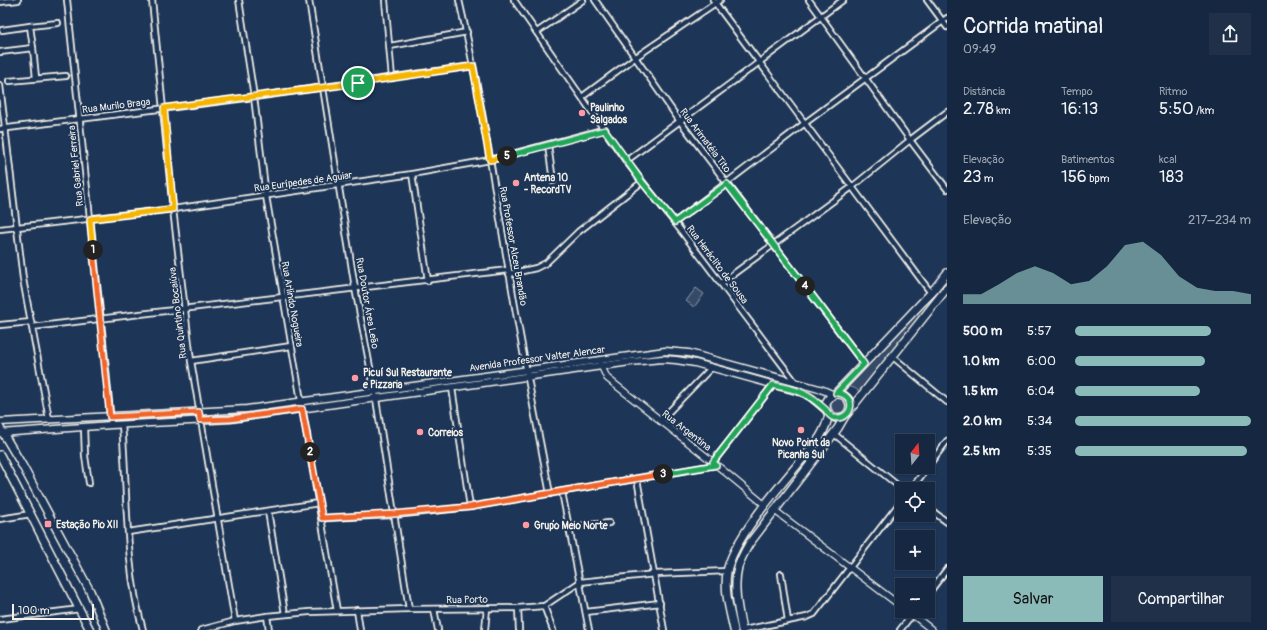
<!DOCTYPE html>
<html lang="pt">
<meta charset="utf-8">
<style>
:root{--surface:#162841;--page:#1f3048;--text:#f1f3f6;--muted:#9ea6b1;--line:#35445a;--accent:#8bbbb9}
body{margin:0;font-family:Pangolin,sans-serif;background:var(--page);color:var(--text);height:100vh;display:flex;flex-direction:column;font-size:15px;white-space:nowrap}
*{box-sizing:border-box;margin:0}
p{font-size:13px;color:var(--muted)}
.icon{flex:none;width:22px;height:22px;fill:none;stroke:currentColor;stroke-width:2;stroke-linecap:round;stroke-linejoin:round}
.map{position:relative;flex:1;overflow:hidden}
.sheet{display:flex;flex-direction:column;background:var(--surface);width:320px}
.sheet>*{flex:none}
.needle{width:26px;rotate:17deg}
.buttons{position:absolute;left:895px;top:434px;display:grid;gap:8px}
.buttons a{display:grid;place-items:center;width:40px;height:40px;border-radius:0px;background:var(--surface);box-shadow:0 1px 3px #0004,0 0 0 1px var(--line);font-size:20px}
.scale{position:absolute;left:12px;bottom:10px;width:82px;box-sizing:border-box;padding-left:4px;border:2px solid #f4f1e8;border-top:0;font-size:11px;line-height:14px;white-space:nowrap;color:#f4f1e8;-webkit-text-stroke:3px #1d3557;paint-order:stroke}
.pin{position:absolute;display:grid;place-items:center;width:34px;height:34px;color:#fff;margin:-17px;border:2px solid #fff;border-radius:50%;box-shadow:0 1px 4px #0007}
.km{position:absolute;width:20px;height:20px;margin:-10px;border-radius:50%;background:#222;color:#fff;font-size:11px;line-height:20px;text-align:center}
.round{display:grid;place-items:center;flex:none;width:42px;height:42px;border-radius:0px;background:var(--page)}
.summary{display:flex;align-items:center;justify-content:space-between;height:68px;padding:0 16px}
h1{font-size:22px;font-weight:600;line-height:30px}
.figures{display:grid;grid-template-columns:repeat(3,1fr);gap:6px;height:68px;padding:4px 16px}
.figures div{display:grid;align-content:center}
.figures b{font-size:17px;font-weight:600}
.figures small{font-size:11px;font-weight:400}
.figures p{font-size:11px}
.chart{height:112px;padding:8px 16px}
.chart p{display:flex;justify-content:space-between}
.chart svg{width:100%;height:72px;margin-top:4px;fill:var(--accent);opacity:.7}
.button{display:flex;gap:8px;margin-top:auto;padding:8px 16px}
.button a{flex:1;height:46px;border-radius:0px;background:var(--accent);color:#111;font-size:16px;font-weight:600;line-height:46px;text-align:center}
.button a+a{background:var(--page);color:var(--text)}
ul{padding:0 16px;list-style:none;font-size:13px}
li{display:grid;grid-template-columns:64px 48px 1fr;align-items:center;height:30px}
li i{height:10px;border-radius:5px;background:var(--accent)}
main{display:flex;flex:1;min-height:0}
.map>svg:first-child{display:block}
.green{fill:#354a67;stroke:#949ea8}
.lines{fill:none;stroke-linecap:round;stroke-linejoin:round}
.minor-casing{stroke:#f4f1e8;stroke-width:8}
.tertiary-casing{stroke:#f4f1e8;stroke-width:8}
.secondary-casing{stroke:#f4f1e8;stroke-width:9}
.primary-casing{stroke:#f4f1e8;stroke-width:10}
.minor{stroke:#1d3557;stroke-width:4.5}
.tertiary{stroke:#1d3557;stroke-width:5.5}
.secondary{stroke:#1d3557;stroke-width:6}
.primary{stroke:#1d3557;stroke-width:7}
.split-1-casing{stroke:#fff;stroke-width:8}
.split-2-casing{stroke:#fff;stroke-width:8}
.split-3-casing{stroke:#fff;stroke-width:8}
.split-4-casing{stroke:#fff;stroke-width:8}
.split-5-casing{stroke:#fff;stroke-width:8}
.split-6-casing{stroke:#fff;stroke-width:8}
.split-1{stroke:#f5b400;stroke-width:5}
.split-2{stroke:#f0652b;stroke-width:5}
.split-3{stroke:#f0652b;stroke-width:5}
.split-4{stroke:#22a559;stroke-width:5}
.split-5{stroke:#22a559;stroke-width:5}
.split-6{stroke:#f5b400;stroke-width:5}
.poi-dot{fill:#ff9aa2;stroke:#1d3557;stroke-width:1.5}
.labels{text-anchor:middle;stroke-width:4;stroke-linejoin:round;paint-order:stroke}
.street-label{font-size:10px;fill:#f4f1e8;stroke:#1d3557}
.poi-label{font-size:10px;font-weight:bold;fill:#f4f1e8;stroke:#1d3557;text-anchor:start}
</style>
<main>
<div class="map">
<svg width="947" height="630" viewBox="0 0 947 630">
<rect width="100%" height="100%" fill="#1d3557"/>
<filter id="ink" filterUnits="userSpaceOnUse"><feTurbulence type="fractalNoise" baseFrequency=".025" numOctaves="2"/><feDisplacementMap in="SourceGraphic" scale="8" xChannelSelector="R" yChannelSelector="G"/><feConvolveMatrix kernelMatrix="1 2 1 2 8 2 1 2 1" color-interpolation-filters="sRGB"/></filter>
<g filter="url(#ink)">
<g class="green">
<path d="M 696,288 L 704,294 L 694,307 L 686,301 Z"/>
<path d="M 941,291 L 861,394 C 857,389 854,387 848,387 L 934,296 Z"/>
<circle cx="839" cy="405" r="8"/>
</g>
<g class="lines">
<g class="minor-casing">
<g id="minor">
<path d="M 67,0 L 106,370 L 111,425"/>
<path d="M 152,0 L 173,209 L 191,361 L 235,621"/>
<path d="M 239,0 L 254,97 L 266,196 L 337,611"/>
<path d="M 309,0 L 355,288 L 376,399 L 409,609"/>
<path d="M 385,0 L 392,78"/>
<path d="M 459,0 C 480,90 493,181 509,271 C 521,346 536,420 550,494"/>
<path d="M 514,0 L 626,161 L 679,228 L 796,383"/>
<path d="M 595,0 L 679,120 L 864,364"/>
<path d="M 713,0 L 931,293"/>
<path d="M 809,0 L 910,140 L 947,189"/>
<path d="M 927,0 L 947,27"/>
<path d="M 0,2 L 18,0"/>
<path d="M 2,30 L 30,26"/>
<path d="M 537,32 L 583,0"/>
<path d="M 390,46 L 467,32"/>
<path d="M 33,48 L 30,26 L 58,23"/>
<path d="M 0,52 L 33,48 L 36,78"/>
<path d="M 9,81 L 66,76"/>
<path d="M 0,85 L 23,279 L 49,419"/>
<path d="M 582,97 L 636,57 L 720,0"/>
<path d="M 0,129 L 254,97 L 473,66"/>
<path d="M 548,145 L 553,181"/>
<path d="M 626,161 L 843,0"/>
<path d="M 412,174 L 428,281"/>
<path d="M 675,222 L 805,123 L 947,18"/>
<path d="M 0,229 L 173,209 L 412,174 L 490,160 L 605,129"/>
<path d="M 509,274 L 536,268 L 546,263 L 578,232 L 642,182"/>
<path d="M 721,283 L 852,187 L 910,140 L 947,112"/>
<path d="M 0,325 L 31,322"/>
<path d="M 32,327 L 508,270"/>
<path d="M 893,357 L 947,402"/>
<path d="M 191,361 L 291,346"/>
<path d="M 452,388 L 470,507"/>
<path d="M 660,421 L 712,367"/>
<path d="M 122,425 C 128,493 124,564 143,630"/>
<path d="M 84,427 L 85,456 L 89,483"/>
<path d="M 833,433 L 902,489"/>
<path d="M 713,462 L 773,385"/>
<path d="M 928,466 L 947,441"/>
<path d="M 637,479 L 664,630"/>
<path d="M 911,489 L 928,467"/>
<path d="M 562,492 L 589,630"/>
<path d="M 928,508 L 947,522"/>
<path d="M 268,511 L 285,614"/>
<path d="M 322,518 L 394,515 L 470,507 L 716,465"/>
<path d="M 0,519 L 31,514"/>
<path d="M 569,527 L 609,523"/>
<path d="M 128,532 L 319,503"/>
<path d="M 781,574 L 788,621"/>
<path d="M 928,594 L 947,569"/>
<path d="M 544,606 L 553,630"/>
<path d="M 518,608 L 519,630"/>
<path d="M 434,609 L 438,630"/>
<path d="M 357,610 L 360,630"/>
<path d="M 586,612 L 660,603"/>
<path d="M 267,616 L 269,630"/>
<path d="M 0,619 L 80,609"/>
<path d="M 201,630 L 235,621 L 267,616 L 309,612 L 409,609 L 518,608 L 544,606 L 580,582 L 655,574 L 727,571"/>
<path d="M 485,630 L 487,608"/>
<path d="M 744,630 L 807,617 L 814,614 L 902,500"/>
<path d="M 900,630 L 915,611"/>
</g>
</g>
<g class="tertiary-casing">
<g id="tertiary">
<path d="M 600,363 L 607,378 L 713,462 L 765,505"/>
<path d="M 774,510 L 902,607"/>
<path d="M 908,611 L 932,630"/>
</g>
</g>
<g class="secondary-casing">
<g id="secondary">
<path d="M 0,422 L 247,409 L 665,351 L 689,353 L 823,390 L 832,394"/>
<path d="M 0,433 L 111,425 L 230,419 L 630,362 L 662,359 L 676,360 L 695,363 L 804,393 L 812,398 L 826,410"/>
</g>
</g>
<g class="primary-casing">
<g id="primary">
<path d="M 836,393 L 931,293 L 947,273"/>
<circle cx="838" cy="406" r="12"/>
<path d="M 849,411 L 947,288"/>
<path d="M 0,428 L 22,465 L 90,591 L 106,630"/>
<path d="M 0,455 L 90,630"/>
<path d="M 734,630 C 730,611 724,592 727,572 C 732,541 778,488 799,463 C 813,446 824,437 829,414"/>
<path d="M 742,630 C 738,610 733,587 738,567 C 741,558 745,551 749,544 L 838,428 L 845,416"/>
</g>
</g>
<use href="#minor" class="minor"/>
<use href="#tertiary" class="tertiary"/>
<use href="#secondary" class="secondary"/>
<use href="#primary" class="primary"/>
</g>
</g>
<g class="lines" filter="url(#ink)">
<g class="split-1-casing">
<path id="split-1" d="M 93,250 L 90,219 L 173,209 L 164,108 L 358,83"/>
</g>
<g class="split-2-casing">
<path id="split-2" d="M 93,250 L 110,417 L 199,412 L 200,420 L 230,419 L 302,409 L 310,452"/>
</g>
<g class="split-3-casing">
<path id="split-3" d="M 310,452 L 322,518 L 394,514 L 470,507 L 663,474"/>
</g>
<g class="split-4-casing">
<path id="split-4" d="M 663,474 L 716,465 L 713,462 L 773,385 C 784,388 797,389 806,395 C 813,398 820,405 826,410 C 828,413 829,415 832,417 C 839,420 848,416 850,409 C 853,400 845,393 836,393 L 864,364 L 805,286"/>
</g>
<g class="split-5-casing">
<path id="split-5" d="M 507,156 L 605,130 L 642,182 L 675,222 L 727,184 L 805,286"/>
</g>
<g class="split-6-casing">
<path id="split-6" d="M 358,83 L 473,66 L 490,160 L 507,156"/>
</g>
<use href="#split-1" class="split-1"/>
<use href="#split-2" class="split-2"/>
<use href="#split-3" class="split-3"/>
<use href="#split-4" class="split-4"/>
<use href="#split-5" class="split-5"/>
<use href="#split-6" class="split-6"/>
</g>
<g class="poi-dot">
<circle cx="582" cy="113" r="4"/>
<circle cx="516" cy="183" r="4"/>
<circle cx="355" cy="378" r="4"/>
<circle cx="801" cy="430" r="4"/>
<circle cx="420" cy="432" r="4"/>
<rect x="44" y="520" width="8" height="8" rx="2"/>
<circle cx="526" cy="525" r="4"/>
</g>
<g class="labels">
<g class="street-label">
<text transform="translate(116 105) rotate(-7)" y="4">Rua Murilo Braga</text>
<text transform="translate(706 140) rotate(53)" y="4">Rua Arimatéia Tito</text>
<text transform="translate(75 166) rotate(-96)" y="4">Rua Gabriel Ferreira</text>
<text transform="translate(303 181) rotate(-8)" y="4">Rua Eurípedes de Aguiar</text>
<text transform="translate(514 246) rotate(80)" y="4">Rua Professor Alceu Brandão</text>
<text transform="translate(718 264) rotate(53)" y="4">Rua Heráclito de Sousa</text>
<text transform="translate(368 303) rotate(80)" y="4">Rua Doutor Área Leão</text>
<text transform="translate(293 304) rotate(80)" y="4">Rua Arlindo Nogueira</text>
<text transform="translate(177 313) rotate(-97)" y="4">Rua Quintino Bocaiúva</text>
<text transform="translate(537 358) rotate(-8)" y="4">Avenida Professor Valter Alencar</text>
<text transform="translate(687 430) rotate(38)" y="4">Rua Argentina</text>
<text transform="translate(467 599) rotate(-1)" y="4">Rua Porto</text>
</g>
<g class="poi-label">
<text x="590" y="111">Paulinho<tspan x="590" dy="12">Salgados</tspan></text>
<text x="524" y="181">Antena 10<tspan x="524" dy="12">- RecordTV</tspan></text>
<text x="363" y="376">Picuí Sul Restaurante<tspan x="363" dy="12">e Pizzaria</tspan></text>
<text x="428" y="436">Correios</text>
<text x="801" y="446" text-anchor="middle">Novo Point da<tspan x="801" dy="12">Picanha Sul</tspan></text>
<text x="56" y="528">Estação Pio XII</text>
<text x="534" y="529">Gruṕo Meio Norte</text>
</g>
</g>
</svg>
<div class="buttons">
<a><svg class="needle" viewBox="-14 -14 28 28"><path d="M0-13l5 13h-10z" fill="#e53935"/><path d="M0 13l5-13h-10z" fill="#9ea6b1"/></svg></a>
<a><svg class="icon" aria-label="locate" viewBox="0 0 24 24"><circle cx="12" cy="12" r="6"/><path d="M12 2v4M12 18v4M2 12h4M18 12h4"/></svg></a>
<a>+</a>
<a>−</a>
</div>
<div class="scale">100 m</div>
<div class="pin" style="left:358px;top:83px;background:#1e9e55"><svg class="icon" aria-label="arrive" viewBox="0 0 24 24"><path d="M6 21V4h12l-3 4 3 4H6"/></svg></div>
<b class="km" style="left:93px;top:250px">1</b>
<b class="km" style="left:310px;top:452px">2</b>
<b class="km" style="left:663px;top:474px">3</b>
<b class="km" style="left:805px;top:286px">4</b>
<b class="km" style="left:507px;top:156px">5</b>
</div>
<section class="sheet">
<div class="summary"><div><h1>Corrida matinal</h1><p>09:49</p></div><a class="round"><svg class="icon" aria-label="share" viewBox="0 0 24 24"><path d="M12 15V3M7 8l5-5 5 5M5 13v7h14v-7"/></svg></a></div>
<div class="figures">
<div><p>Distância</p><b>2.78<small> km</small></b></div>
<div><p>Tempo</p><b>16:13</b></div>
<div><p>Ritmo</p><b>5:50<small> /km</small></b></div>
</div>
<div class="figures">
<div><p>Elevação</p><b>23<small> m</small></b></div>
<div><p>Batimentos</p><b>156<small> bpm</small></b></div>
<div><p>kcal</p><b>183</b></div>
</div>
<div class="chart"><p><span>Elevação</span>217–234 m</p>
<svg viewBox="0 0 160 44" preserveAspectRatio="none"><path d="M0 44V38L10 38L20 32L30 25L40 21L50 25L60 32L70 30L80 21L90 8L100 6L110 14L120 27L130 34L140 36L150 36L160 38V44z"/></svg>
</div>
<ul>
<li><b>500 m</b>5:57<i style="width:77%"></i></li>
<li><b>1.0 km</b>6:00<i style="width:74%"></i></li>
<li><b>1.5 km</b>6:04<i style="width:71%"></i></li>
<li><b>2.0 km</b>5:34<i style="width:100%"></i></li>
<li><b>2.5 km</b>5:35<i style="width:98%"></i></li>
</ul>
<div class="button"><a>Salvar</a><a>Compartilhar</a></div>
</section>
</main>
